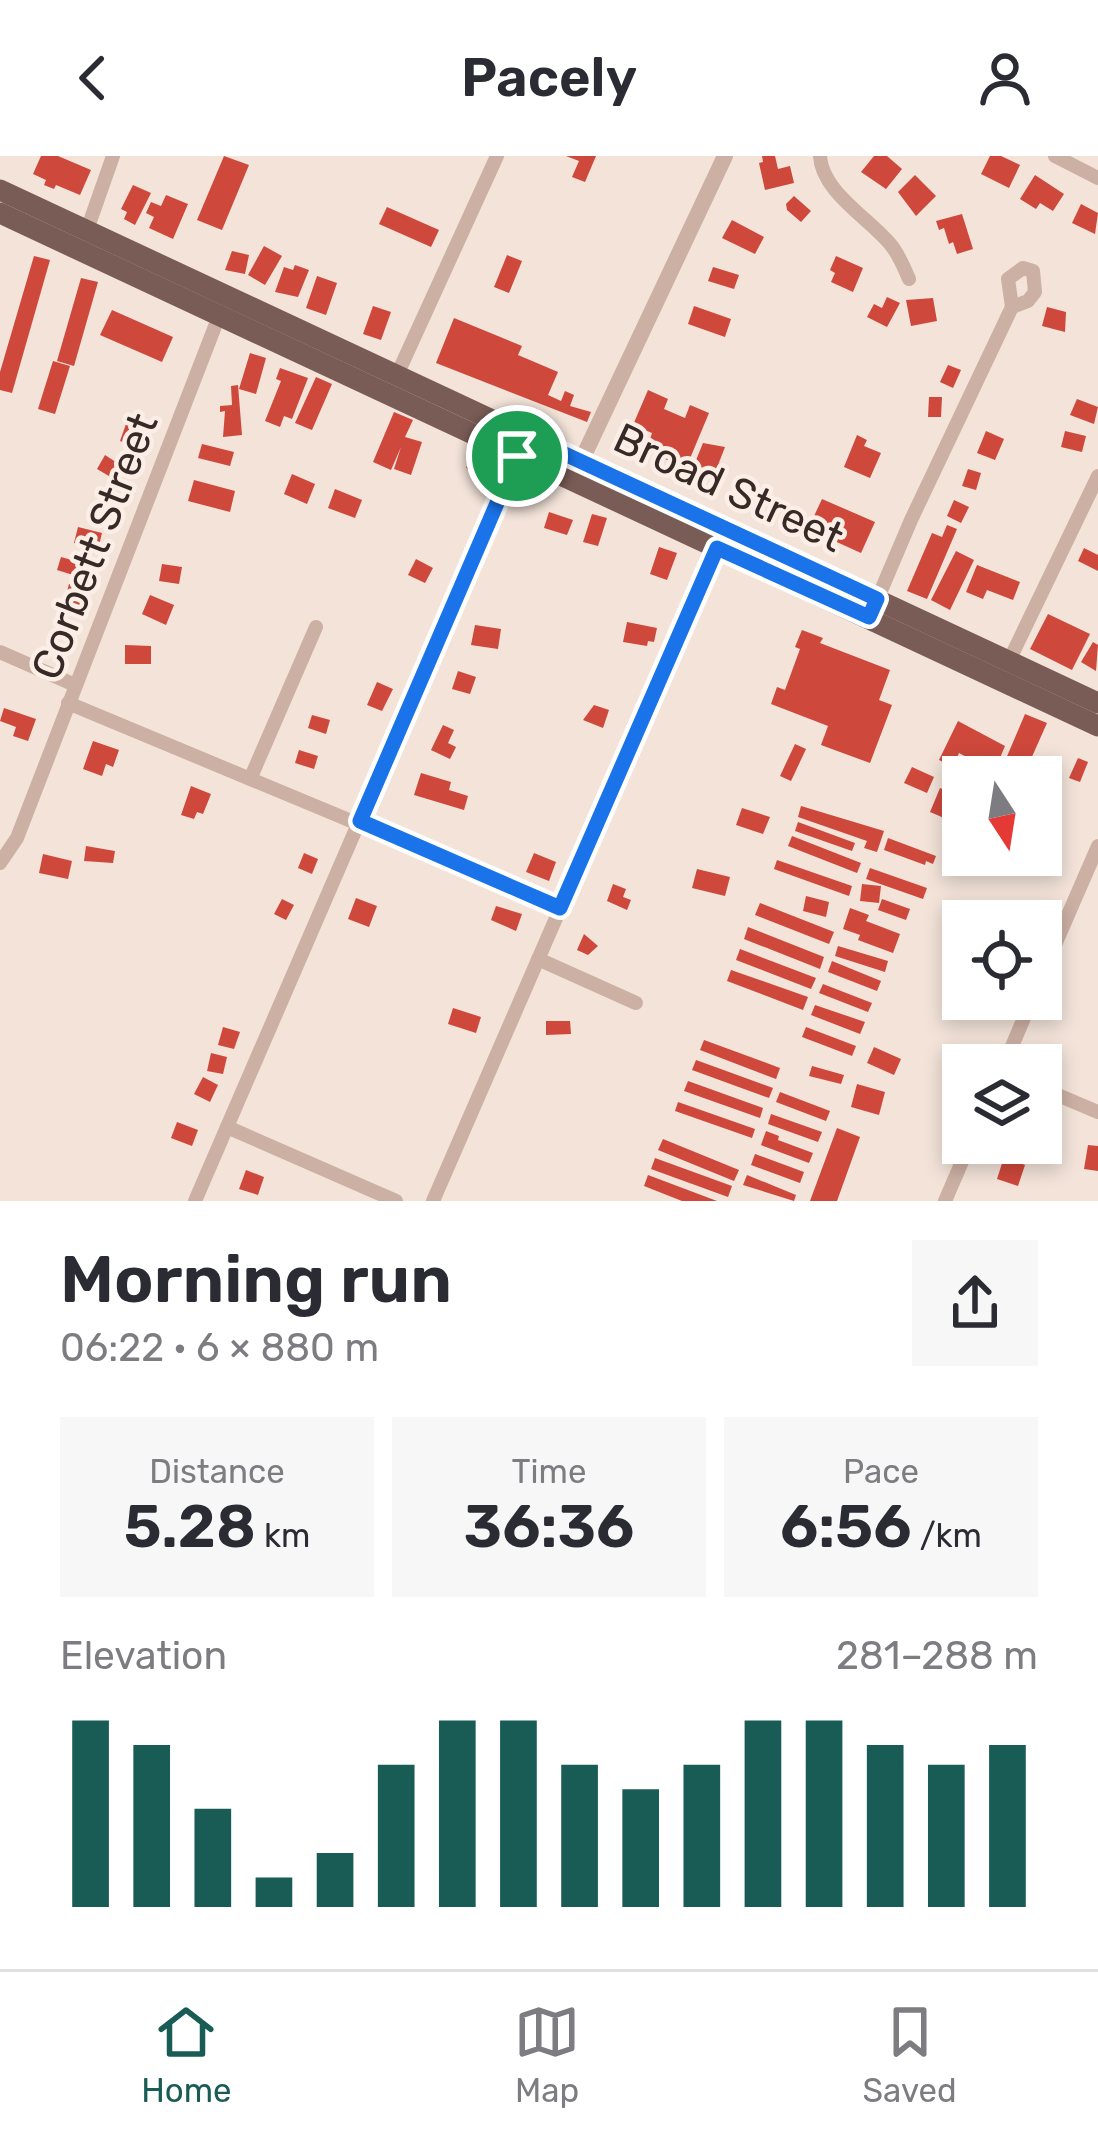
<!DOCTYPE html>
<meta charset="utf-8">
<style>
:root{--surface:#fff;--page:#f7f7f7;--text:#2b2b33;--muted:#7c7c81;--line:#e1e1e2;--accent:#195b55}
body{margin:0;font-family:Rubik,sans-serif;background:var(--page);color:var(--text);height:100vh;display:flex;flex-direction:column;font-size:45px;white-space:nowrap}
*{box-sizing:border-box;margin:0}
p{font-size:39px;color:var(--muted)}
.icon{flex:none;width:66px;height:66px;fill:none;stroke:currentColor;stroke-width:2;stroke-linecap:round;stroke-linejoin:round}
.map{position:relative;height:1045px;overflow:hidden}
.panel{display:flex;flex-direction:column;background:var(--surface);flex:1}
.panel>*{flex:none}
.needle{width:78px;rotate:168deg}
.buttons{position:absolute;left:942px;top:600px;display:grid;gap:24px}
.buttons a{display:grid;place-items:center;width:120px;height:120px;border-radius:0px;background:var(--surface);box-shadow:0 6px 18px #0003;font-size:60px}
.pin{position:absolute;display:grid;place-items:center;width:102px;height:102px;color:#fff;margin:-51px;border:6px solid #fff;border-radius:50%;box-shadow:0 3px 12px #0007}
.round{display:grid;place-items:center;flex:none;width:126px;height:126px;border-radius:0px;background:var(--page)}
.summary{display:flex;align-items:center;justify-content:space-between;height:204px;padding:0 60px}
h1{font-size:66px;font-weight:600;line-height:90px}
.stats{display:grid;grid-template-columns:repeat(3,1fr);gap:18px;height:204px;padding:12px 60px}
.stats div{display:grid;align-content:center;border-radius:0px;background:var(--page);text-align:center}
.stats b{font-size:60px;font-weight:600}
.stats small{font-size:33px;font-weight:400}
.stats p{font-size:33px}
.chart{height:336px;padding:24px 60px}
.chart p{display:flex;justify-content:space-between}
.chart svg{width:100%;height:216px;margin-top:12px;stroke:var(--accent);stroke-width:6}
header{display:flex;justify-content:space-between;align-items:center;height:156px;padding:0 60px;background:var(--surface);font-size:54px;font-weight:600}
.menu{display:flex;justify-content:space-around;align-items:center;height:168px;border-top:3px solid var(--line);background:var(--surface);font-size:33px;color:var(--muted)}
.menu a{display:grid;justify-items:center;gap:6px}
.menu .on{color:var(--accent)}
.map>svg:first-child{display:block}
.building{fill:#ce483c}
.lines{fill:none;stroke-linecap:round;stroke-linejoin:round}
.minor{stroke:#ccb0a4;stroke-width:14}
.tertiary{stroke:#ccb0a4;stroke-width:16}
.primary{stroke:#7a5c56;stroke-width:21}
.route-casing{stroke:#fff;stroke-width:24}
.route{stroke:#1a73e8;stroke-width:15}
.labels{text-anchor:middle;stroke-width:9;stroke-linejoin:round;paint-order:stroke}
.street-label{font-size:42px;fill:#372926;stroke:#faeee6}
</style>
<header><svg class="icon" aria-label="back" viewBox="0 0 24 24"><path d="M15 5l-7 7 7 7"/></svg>Pacely<svg class="icon" aria-label="person" viewBox="0 0 24 24"><circle cx="12" cy="8" r="4"/><path d="M4 21q1-7 8-7t8 7"/></svg></header>
<div class="map">
<svg width="1098" height="1045" viewBox="0 0 1098 1045">
<rect width="100%" height="100%" fill="#f3e3d9"/>
<g class="building">
<path d="M 41,0 L 58,0 L 91,14 L 80,39 L 56,29 L 54,33 L 44,29 L 46,24 L 33,18 Z"/>
<path d="M 224,0 L 249,9 L 222,74 L 197,64 Z"/>
<path d="M 566,0 L 596,0 L 585,26 L 572,21 L 579,5 Z"/>
<path d="M 762,0 L 775,0 L 778,13 L 790,10 L 794,27 L 765,34 L 759,7 L 763,6 Z"/>
<path d="M 874,0 L 887,0 L 902,13 L 886,33 L 861,16 Z"/>
<path d="M 990,0 L 1001,0 L 1020,9 L 1009,32 L 981,18 Z"/>
<path d="M 915,19 L 936,40 L 916,60 L 898,36 Z"/>
<path d="M 1035,19 L 1064,38 L 1053,55 L 1040,47 L 1036,53 L 1020,43 Z"/>
<path d="M 133,29 L 151,37 L 135,69 L 124,63 L 127,56 L 121,53 Z"/>
<path d="M 166,39 L 188,48 L 173,83 L 149,72 L 154,61 L 146,57 L 151,46 L 161,50 Z"/>
<path d="M 794,40 L 811,55 L 801,66 L 787,54 L 786,48 Z"/>
<path d="M 1081,48 L 1098,57 L 1095,78 L 1072,67 Z"/>
<path d="M 387,51 L 439,74 L 431,91 L 379,68 Z"/>
<path d="M 962,58 L 973,93 L 957,98 L 953,86 L 949,88 L 944,72 L 939,74 L 936,65 Z"/>
<path d="M 732,64 L 764,81 L 755,98 L 722,82 Z"/>
<path d="M 264,90 L 282,100 L 265,129 L 248,119 Z"/>
<path d="M 232,95 L 249,99 L 245,118 L 225,114 Z"/>
<path d="M 507,99 L 522,105 L 509,137 L 494,131 Z"/>
<path d="M 34,100 L 50,104 L 12,237 L 0,234 L 0,216 Z"/>
<path d="M 836,100 L 863,112 L 853,136 L 831,126 L 835,117 L 830,114 Z"/>
<path d="M 295,109 L 309,114 L 298,141 L 275,136 L 284,111 L 293,114 Z"/>
<path d="M 713,111 L 739,119 L 734,133 L 708,125 Z"/>
<path d="M 317,120 L 337,127 L 326,159 L 306,152 Z"/>
<path d="M 81,122 L 98,126 L 74,210 L 57,205 Z"/>
<path d="M 887,141 L 900,147 L 887,171 L 867,161 L 874,148 L 882,152 Z"/>
<path d="M 933,142 L 937,165 L 911,170 L 906,144 Z"/>
<path d="M 373,150 L 391,156 L 381,184 L 363,178 Z"/>
<path d="M 694,150 L 731,163 L 725,181 L 688,168 Z"/>
<path d="M 1047,151 L 1066,156 L 1065,176 L 1042,170 Z"/>
<path d="M 112,154 L 173,181 L 162,206 L 100,179 Z"/>
<path d="M 454,162 L 522,190 L 518,199 L 558,216 L 548,239 L 561,245 L 565,235 L 574,239 L 570,250 L 591,256 L 587,266 L 436,207 Z"/>
<path d="M 250,197 L 266,202 L 256,238 L 239,233 Z"/>
<path d="M 53,205 L 70,210 L 55,258 L 38,253 Z"/>
<path d="M 948,209 L 961,214 L 953,232 L 940,226 Z"/>
<path d="M 280,212 L 308,222 L 292,263 L 284,260 L 280,271 L 265,265 L 281,225 L 276,223 Z"/>
<path d="M 316,221 L 332,228 L 312,274 L 295,267 Z"/>
<path d="M 238,229 L 242,279 L 223,281 L 225,255 L 220,256 L 220,250 L 232,249 L 231,230 Z"/>
<path d="M 648,234 L 668,243 L 664,253 L 685,262 L 690,249 L 709,257 L 686,312 L 665,303 L 668,294 L 649,286 L 652,277 L 633,269 Z"/>
<path d="M 929,241 L 942,241 L 941,261 L 928,261 Z"/>
<path d="M 1077,243 L 1098,251 L 1094,268 L 1070,259 Z"/>
<path d="M 394,256 L 413,264 L 405,281 L 422,286 L 411,319 L 394,313 L 401,291 L 391,314 L 373,306 Z"/>
<path d="M 126,268 L 150,272 L 142,293 L 120,285 Z"/>
<path d="M 986,275 L 1004,283 L 995,304 L 977,297 Z"/>
<path d="M 1065,275 L 1086,280 L 1082,296 L 1061,291 Z"/>
<path d="M 857,279 L 867,284 L 864,290 L 881,297 L 870,322 L 844,311 Z"/>
<path d="M 703,287 L 725,291 L 713,322 L 692,314 Z"/>
<path d="M 202,288 L 234,296 L 230,310 L 198,302 Z"/>
<path d="M 105,299 L 122,310 L 114,323 L 97,313 Z"/>
<path d="M 483,299 L 490,308 L 472,320 L 466,311 Z"/>
<path d="M 968,313 L 981,317 L 976,334 L 962,330 Z"/>
<path d="M 292,318 L 315,328 L 307,348 L 284,338 Z"/>
<path d="M 194,324 L 235,335 L 230,356 L 188,345 Z"/>
<path d="M 335,333 L 362,344 L 355,362 L 328,352 Z"/>
<path d="M 822,343 L 875,366 L 861,397 L 808,373 Z"/>
<path d="M 954,344 L 969,351 L 961,367 L 947,360 Z"/>
<path d="M 549,356 L 573,364 L 567,379 L 544,372 Z"/>
<path d="M 592,358 L 607,362 L 598,390 L 583,386 Z"/>
<path d="M 947,369 L 957,373 L 927,443 L 907,435 L 932,377 L 942,381 Z"/>
<path d="M 78,371 L 102,377 L 97,398 L 89,396 L 91,391 L 74,387 Z"/>
<path d="M 659,391 L 677,397 L 667,424 L 650,418 Z"/>
<path d="M 1084,392 L 1098,399 L 1098,415 L 1078,405 Z"/>
<path d="M 956,395 L 974,404 L 950,454 L 931,444 Z"/>
<path d="M 61,401 L 93,410 L 89,424 L 57,414 Z"/>
<path d="M 416,403 L 433,412 L 425,427 L 408,419 Z"/>
<path d="M 162,408 L 182,411 L 179,428 L 159,425 Z"/>
<path d="M 977,409 L 1020,426 L 1013,444 L 987,434 L 983,443 L 966,436 Z"/>
<path d="M 69,428 L 85,433 L 80,449 L 65,444 Z"/>
<path d="M 150,439 L 174,449 L 166,469 L 142,458 Z"/>
<path d="M 1048,458 L 1090,478 L 1072,514 L 1030,493 Z"/>
<path d="M 627,466 L 657,472 L 654,486 L 648,485 L 647,490 L 623,486 Z"/>
<path d="M 475,469 L 501,473 L 498,493 L 471,489 Z"/>
<path d="M 802,474 L 823,482 L 820,487 L 890,514 L 879,544 L 892,549 L 870,607 L 821,589 L 828,570 L 771,548 L 777,531 L 785,534 L 800,493 L 795,491 Z"/>
<path d="M 1093,486 L 1098,489 L 1096,515 L 1081,506 Z"/>
<path d="M 125,489 L 151,490 L 151,508 L 125,508 Z"/>
<path d="M 458,515 L 476,521 L 470,538 L 452,533 Z"/>
<path d="M 377,526 L 393,533 L 382,555 L 367,549 Z"/>
<path d="M 594,549 L 609,554 L 603,572 L 583,564 Z"/>
<path d="M 4,552 L 36,563 L 28,585 L 13,580 L 16,571 L 0,565 Z"/>
<path d="M 1025,558 L 1047,567 L 1023,621 L 1002,612 Z"/>
<path d="M 312,559 L 330,564 L 326,578 L 308,572 Z"/>
<path d="M 958,565 L 1005,590 L 992,621 L 965,621 L 972,604 L 959,597 L 953,611 L 939,604 Z"/>
<path d="M 443,569 L 454,574 L 448,587 L 456,591 L 450,603 L 431,594 Z"/>
<path d="M 93,585 L 119,594 L 113,611 L 106,608 L 102,620 L 83,613 Z"/>
<path d="M 795,588 L 806,593 L 791,625 L 780,620 Z"/>
<path d="M 299,594 L 318,600 L 314,613 L 295,607 Z"/>
<path d="M 1078,602 L 1088,606 L 1080,626 L 1069,622 Z"/>
<path d="M 912,611 L 934,621 L 927,637 L 904,627 Z"/>
<path d="M 421,617 L 451,626 L 449,634 L 468,640 L 464,654 L 414,639 Z"/>
<path d="M 963,625 L 963,670 L 930,656 L 940,632 L 957,639 Z"/>
<path d="M 191,630 L 211,638 L 203,658 L 197,656 L 194,663 L 181,659 Z"/>
<path d="M 801,650 L 884,675 L 877,696 L 864,692 L 867,685 L 798,661 Z"/>
<path d="M 742,652 L 770,661 L 763,678 L 736,669 Z"/>
<path d="M 798,666 L 855,687 L 852,695 L 795,675 Z"/>
<path d="M 792,680 L 861,707 L 857,717 L 788,690 Z"/>
<path d="M 888,682 L 936,700 L 933,708 L 926,705 L 925,709 L 884,694 Z"/>
<path d="M 86,690 L 115,695 L 113,707 L 84,705 Z"/>
<path d="M 304,697 L 318,703 L 312,718 L 298,712 Z"/>
<path d="M 534,697 L 556,706 L 549,725 L 526,716 Z"/>
<path d="M 43,698 L 72,705 L 68,723 L 39,717 Z"/>
<path d="M 777,704 L 852,730 L 849,740 L 774,713 Z"/>
<path d="M 870,712 L 927,732 L 923,743 L 866,723 Z"/>
<path d="M 697,713 L 730,721 L 725,740 L 692,732 Z"/>
<path d="M 613,728 L 626,733 L 623,741 L 631,744 L 627,754 L 607,745 Z"/>
<path d="M 862,728 L 881,730 L 879,747 L 860,745 Z"/>
<path d="M 806,740 L 829,746 L 826,761 L 803,755 Z"/>
<path d="M 356,742 L 377,750 L 369,771 L 348,763 Z"/>
<path d="M 282,743 L 294,749 L 286,764 L 274,758 Z"/>
<path d="M 882,743 L 910,753 L 906,764 L 878,754 Z"/>
<path d="M 760,747 L 834,776 L 829,788 L 755,759 Z"/>
<path d="M 496,750 L 522,758 L 516,775 L 491,764 Z"/>
<path d="M 850,752 L 869,759 L 866,765 L 900,778 L 893,797 L 858,784 L 860,779 L 843,773 Z"/>
<path d="M 748,771 L 824,801 L 820,813 L 744,783 Z"/>
<path d="M 584,778 L 598,790 L 588,799 L 577,794 Z"/>
<path d="M 838,790 L 888,805 L 885,816 L 835,800 Z"/>
<path d="M 740,793 L 816,822 L 811,833 L 736,804 Z"/>
<path d="M 832,805 L 881,825 L 877,835 L 828,816 Z"/>
<path d="M 731,814 L 808,841 L 803,854 L 727,825 Z"/>
<path d="M 823,828 L 872,847 L 868,856 L 819,837 Z"/>
<path d="M 815,849 L 865,866 L 860,878 L 811,859 Z"/>
<path d="M 453,852 L 481,861 L 476,877 L 448,868 Z"/>
<path d="M 546,865 L 570,865 L 571,878 L 546,879 Z"/>
<path d="M 223,871 L 240,876 L 234,893 L 218,889 Z"/>
<path d="M 806,871 L 856,890 L 852,900 L 802,881 Z"/>
<path d="M 704,884 L 780,912 L 776,923 L 700,894 Z"/>
<path d="M 874,891 L 901,903 L 894,919 L 867,907 Z"/>
<path d="M 211,897 L 227,901 L 223,918 L 207,915 Z"/>
<path d="M 696,904 L 773,932 L 769,942 L 692,914 Z"/>
<path d="M 812,910 L 844,919 L 841,928 L 809,920 Z"/>
<path d="M 203,921 L 218,929 L 210,946 L 194,938 Z"/>
<path d="M 688,925 L 763,952 L 760,962 L 684,935 Z"/>
<path d="M 857,928 L 885,936 L 879,959 L 851,951 Z"/>
<path d="M 780,936 L 830,955 L 826,965 L 776,946 Z"/>
<path d="M 678,946 L 755,973 L 752,982 L 675,955 Z"/>
<path d="M 771,958 L 822,976 L 818,986 L 768,968 Z"/>
<path d="M 177,966 L 198,974 L 192,990 L 171,982 Z"/>
<path d="M 837,972 L 860,981 L 837,1045 L 810,1045 Z"/>
<path d="M 766,975 L 779,980 L 778,984 L 813,997 L 809,1007 L 761,989 Z"/>
<path d="M 663,983 L 739,1014 L 734,1025 L 658,994 Z"/>
<path d="M 1088,989 L 1098,990 L 1098,1015 L 1084,1013 Z"/>
<path d="M 755,998 L 804,1016 L 800,1027 L 751,1009 Z"/>
<path d="M 1004,1001 L 1025,1009 L 1018,1030 L 997,1023 Z"/>
<path d="M 655,1002 L 732,1030 L 728,1041 L 651,1013 Z"/>
<path d="M 246,1014 L 264,1021 L 258,1039 L 239,1033 Z"/>
<path d="M 648,1019 L 717,1045 L 682,1045 L 644,1030 Z"/>
<path d="M 747,1019 L 796,1039 L 794,1045 L 743,1029 Z"/>
</g>
<g class="lines">
<g class="minor">
<path d="M 820,0 C 822,36 869,62 891,89 C 899,99 904,111 909,123"/>
<path d="M 1055,0 L 1098,22"/>
<path d="M 87,74 L 113,0"/>
<path d="M 1023,112 L 1033,115 L 1035,136 L 1028,145 L 1012,151 L 1008,123 Z"/>
<path d="M 397,219 L 497,0"/>
<path d="M 874,451 L 911,364 L 1012,151"/>
<path d="M 0,496 L 75,529"/>
<path d="M 1009,505 L 1098,320"/>
<path d="M 68,547 L 560,752"/>
<path d="M 251,621 L 316,471"/>
<path d="M 0,707 L 17,682 L 219,160"/>
<path d="M 538,803 L 636,847"/>
<path d="M 1041,821 L 1098,690"/>
<path d="M 1004,909 L 1032,843"/>
<path d="M 1041,932 L 1098,956"/>
<path d="M 227,971 L 396,1045"/>
<path d="M 195,1045 L 519,296"/>
<path d="M 433,1045 L 717,392"/>
<path d="M 945,1045 L 970,987"/>
</g>
<path class="tertiary" d="M 577,314 L 725,0"/>
<g class="primary">
<path d="M 0,34 L 1098,547"/>
<path d="M 0,57 L 1098,570"/>
</g>
</g>
<g class="lines">
<g class="route-casing">
<path id="route" d="M 526,280 L 877,443 L 869,461 L 717,392 L 560,752 L 360,665 Z"/>
</g>
<use href="#route" class="route"/>
</g>
<g class="labels">
<g class="street-label">
<text transform="translate(729 331) rotate(25)" y="15">Broad Street</text>
<text transform="translate(94 390) rotate(-69)" y="15">Corbett Street</text>
</g>
</g>
</svg>
<div class="buttons">
<a><svg class="needle" viewBox="-14 -14 28 28"><path d="M0-13l5 13h-10z" fill="#e53935"/><path d="M0 13l5-13h-10z" fill="#7c7c81"/></svg></a>
<a><svg class="icon" aria-label="locate" viewBox="0 0 24 24"><circle cx="12" cy="12" r="6"/><path d="M12 2v4M12 18v4M2 12h4M18 12h4"/></svg></a>
<a><svg class="icon" aria-label="layers" viewBox="0 0 24 24"><path d="M12 4l9 5-9 5-9-5zM3 14l9 5 9-5"/></svg></a>
</div>
<div class="pin" style="left:517px;top:300px;background:#1e9e55"><svg class="icon" aria-label="arrive" viewBox="0 0 24 24"><path d="M6 21V4h12l-3 4 3 4H6"/></svg></div>
</div>
<section class="panel">
<div class="summary"><div><h1>Morning run</h1><p>06:22 · 6 × 880 m</p></div><a class="round"><svg class="icon" aria-label="share" viewBox="0 0 24 24"><path d="M12 15V3M7 8l5-5 5 5M5 13v7h14v-7"/></svg></a></div>
<div class="stats">
<div><p>Distance</p><b>5.28<small> km</small></b></div>
<div><p>Time</p><b>36:36</b></div>
<div><p>Pace</p><b>6:56<small> /km</small></b></div>
</div>
<div class="chart"><p><span>Elevation</span>281–288 m</p>
<svg viewBox="0 0 160 44" preserveAspectRatio="none"><path d="M5 44V6M15 44V11M25 44V24M35 44V38M45 44V33M55 44V15M65 44V6M75 44V6M85 44V15M95 44V20M105 44V15M115 44V6M125 44V6M135 44V11M145 44V15M155 44V11"/></svg>
</div>
</section>
<nav class="menu">
<a class="on"><svg class="icon" aria-label="home" viewBox="0 0 24 24"><path d="M3 11l9-7 9 7M6 9v11h12V9"/></svg>Home</a>
<a><svg class="icon" aria-label="map" viewBox="0 0 24 24"><path d="M3 6l6-2 6 2 6-2v14l-6 2-6-2-6 2zM9 4v14M15 6v14"/></svg>Map</a>
<a><svg class="icon" aria-label="saved" viewBox="0 0 24 24"><path d="M7 4h10v16l-5-4-5 4z"/></svg>Saved</a>
</nav>
